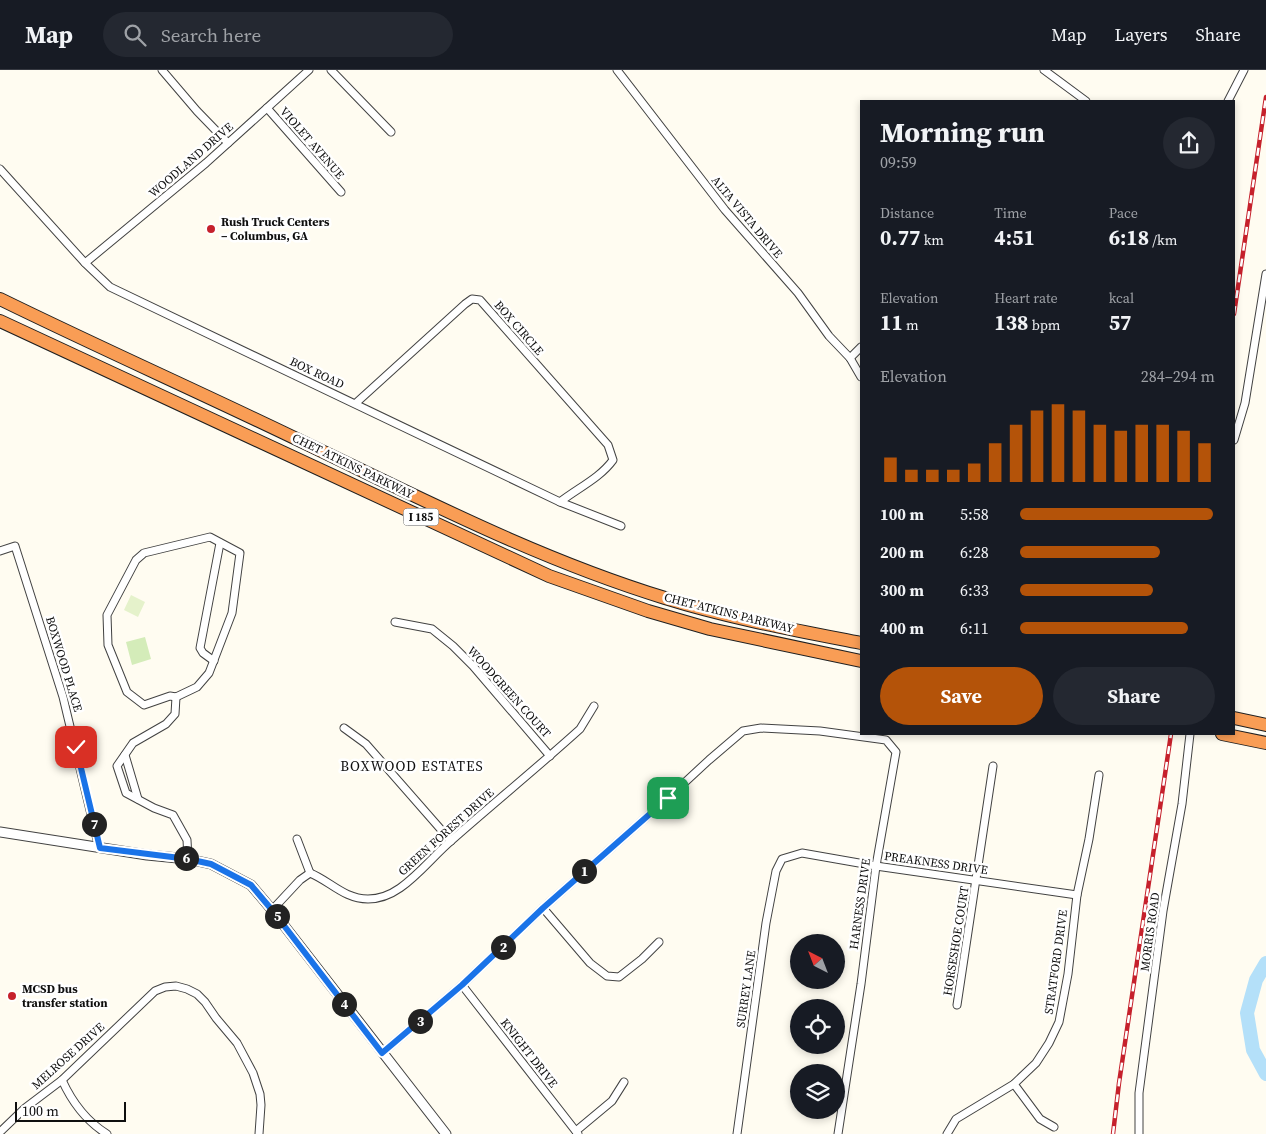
<!DOCTYPE html>
<meta charset="utf-8">
<style>
:root{--surface:#171b24;--page:#242831;--text:#f1f3f6;--muted:#9ea1a6;--line:#363941;--accent:#b45309}
body{margin:0;font-family:"Source Serif 4",serif;background:var(--page);color:var(--text);height:100vh;display:flex;flex-direction:column;font-size:19px;white-space:nowrap}
*{box-sizing:border-box;margin:0}
p{font-size:16px;color:var(--muted)}
.icon{flex:none;width:28px;height:28px;fill:none;stroke:currentColor;stroke-width:2;stroke-linecap:round;stroke-linejoin:round}
.map{position:relative;flex:1;overflow:hidden}
.sheet{position:absolute;left:860px;top:30px;width:375px;height:635px;display:flex;flex-direction:column;background:var(--surface);border-radius:0px;box-shadow:0 2px 8px #0003}
.sheet>*{flex:none}
.needle{width:32px;rotate:318deg}
.fabs{position:absolute;left:790px;top:864px;display:grid;gap:10px}
.fabs a{display:grid;place-items:center;width:55px;height:55px;border-radius:50%;background:var(--surface);box-shadow:0 2px 8px #0003;font-size:25px}
.scale{position:absolute;left:15px;bottom:12px;width:111px;box-sizing:border-box;padding-left:5px;border:2px solid #0f0f0f;border-top:0;font-size:14px;line-height:18px;white-space:nowrap;color:#0f0f0f;-webkit-text-stroke:4px #fff;paint-order:stroke}
.pin{position:absolute;display:grid;place-items:center;width:42px;height:42px;color:#fff;margin:-21px;border-radius:10px;box-shadow:0 2px 8px #0006}
.km{position:absolute;width:25px;height:25px;margin:-12px;border-radius:50%;background:#222;color:#fff;font-size:14px;line-height:25px;text-align:center}
.round{display:grid;place-items:center;flex:none;width:52px;height:52px;border-radius:26px;background:var(--page)}
.summary{display:flex;align-items:center;justify-content:space-between;height:85px;padding:0 20px}
h1{font-size:28px;font-weight:700;line-height:38px}
.figures{display:grid;grid-template-columns:repeat(3,1fr);gap:8px;height:85px;padding:5px 20px}
.figures div{display:grid;align-content:center}
.figures b{font-size:21px;font-weight:700}
.figures small{font-size:14px;font-weight:400}
.figures p{font-size:14px}
.chart{height:140px;padding:10px 20px}
.chart p{display:flex;justify-content:space-between}
.chart svg{width:100%;height:90px;margin-top:5px;stroke:var(--accent);stroke-width:6}
.action{display:flex;gap:10px;margin-top:auto;padding:10px 20px}
.action a{flex:1;height:58px;border-radius:30px;background:var(--accent);color:#fff;font-size:20px;font-weight:700;line-height:58px;text-align:center}
.action a+a{background:var(--page);color:var(--text)}
ul{padding:0 20px;list-style:none;font-size:16px}
li{display:grid;grid-template-columns:80px 60px 1fr;align-items:center;height:38px}
li i{height:12px;border-radius:6px;background:var(--accent)}
header{display:flex;align-items:center;gap:30px;box-sizing:border-box;height:70px;padding:0 25px;background:var(--surface);border-bottom:1px solid var(--line)}
header strong{font-size:24px}
nav{display:flex;gap:28px;margin-inline-start:auto;font-size:18px}
.search{width:350px;height:45px;background:var(--page);display:flex;align-items:center;gap:12px;box-sizing:border-box;padding:0 18px;border-radius:28px;color:var(--muted);font-size:19px}
.map>svg:first-child{display:block}
.green{fill:#d4ecb9}
.pitch{fill:#e5f2cb}
.lines{fill:none;stroke-linecap:round;stroke-linejoin:round}
.river{stroke:#b4e0f9;stroke-width:14}
.minor-casing{stroke:#424242;stroke-width:9}
.tertiary-casing{stroke:#424242;stroke-width:11}
.motorway-casing{stroke:#202020;stroke-width:14}
.minor{stroke:#fff;stroke-width:7}
.tertiary{stroke:#fff;stroke-width:9}
.motorway{stroke:#f99d55;stroke-width:12}
.rail-casing{stroke:#c6212c;stroke-width:4.5}
.rail{stroke:#fff;stroke-width:2.5;stroke-dasharray:8;stroke-linecap:butt}
.route-casing{stroke:#fff;stroke-width:10}
.route{stroke:#1a73e8;stroke-width:6}
.poi-dot{fill:#c6212c;stroke:#fff;stroke-width:2}
.labels{text-anchor:middle;stroke-width:5;stroke-linejoin:round;paint-order:stroke}
.shield{fill:#fff;stroke:#575757;stroke-width:1}
.shield-label{font-size:11px;font-weight:bold;fill:#0f0f0f}
.street-label{font-size:12px;fill:#0f0f0f;stroke:#fff}
.poi-label{font-size:12px;font-weight:bold;fill:#0f0f0f;stroke:#fff;text-anchor:start}
.neighbourhood-label{font-size:14px;letter-spacing:1px;fill:#0f0f0f;stroke:#fff}
</style>
<header>
<strong>Map</strong>
<div class="search"><svg class="icon" aria-label="search" viewBox="0 0 24 24"><circle cx="10" cy="10" r="6"/><path d="M15 15l6 6"/></svg>Search here</div>
<nav><a>Map</a><a>Layers</a><a>Share</a></nav>
</header>
<div class="map">
<svg width="1266" height="1064" viewBox="0 0 1266 1064">
<rect width="100%" height="100%" fill="#fffcf1"/>
<path class="green" d="M 145,567 L 151,589 L 132,595 L 126,572 Z"/>
<path class="pitch" d="M 131,525 L 145,532 L 138,547 L 124,540 Z"/>
<g class="lines">
<path class="river" d="M 1266,893 L 1256,910 L 1247,943 L 1253,980 L 1266,1004"/>
<g class="minor-casing">
<g id="minor">
<path d="M 162,0 L 197,41 L 228,73"/>
<path d="M 331,0 L 391,62"/>
<path d="M 617,0 L 725,140 L 798,223 L 829,266 L 850,288 L 861,307"/>
<path d="M 1044,0 L 1086,31"/>
<path d="M 1228,31 L 1244,0"/>
<path d="M 267,38 L 341,122"/>
<path d="M 0,99 L 85,193 L 110,217 L 560,432 C 578,418 600,408 613,390 L 608,375 L 480,230 L 472,229 L 465,234 L 356,333"/>
<path d="M 85,193 L 206,93 L 309,0"/>
<path d="M 850,288 L 861,277"/>
<path d="M 1234,370 L 1245,333 L 1266,204"/>
<path d="M 560,432 L 621,456"/>
<path d="M 210,467 L 240,483 L 232,543 L 209,603 L 197,617 L 176,627 L 170,626 L 144,635 L 127,622 L 108,575 L 107,545 L 136,490 L 144,483 Z"/>
<path d="M 0,481 L 15,476 L 63,627 L 99,778"/>
<path d="M 395,552 L 432,559 L 453,576 L 473,596 L 550,686"/>
<path d="M 214,591 L 203,583 L 200,578 L 220,473"/>
<path d="M 176,627 L 175,644 L 166,654 L 133,673 L 117,696 L 126,723 L 154,738 L 173,745 L 187,770 L 188,789"/>
<path d="M 344,658 L 366,674 L 451,771"/>
<path d="M 125,685 L 138,729"/>
<path d="M 297,769 L 310,803"/>
<path d="M 310,803 C 330,811 344,829 368,829 C 379,829 390,825 400,818 C 420,804 434,785 453,769 C 495,732 538,697 580,659 L 594,636"/>
<path d="M 543,838 L 590,893 L 607,906 L 619,907 L 642,889 L 659,872"/>
<path d="M 272,840 L 300,810 L 310,803"/>
<path d="M 462,915 L 578,1064"/>
<path d="M 957,935 L 993,696"/>
<path d="M 382,983 L 462,915 L 543,838 L 668,728 L 709,690 L 743,661 L 761,658 L 820,661 L 886,670 L 896,682 L 876,796 L 861,914 L 838,1064"/>
<path d="M 62,1010 C 72,1032 86,1051 107,1064"/>
<path d="M 1014,1014 L 1040,1049 L 1054,1057"/>
<path d="M 576,1061 L 612,1031 L 624,1012"/>
<path d="M 0,1062 L 25,1038 L 62,1010 L 155,921 L 165,917 L 176,916 L 187,919 L 197,924 L 205,932 L 216,948 L 237,973 L 253,1003 L 260,1024 L 261,1035 L 259,1064"/>
<path d="M 737,1064 L 766,853 L 776,801 L 782,789 L 802,783 L 876,796 L 1077,825"/>
<path d="M 947,1064 L 956,1049 L 1014,1014 L 1036,993 L 1049,973 L 1059,952 L 1068,904 L 1077,825 L 1089,769 L 1099,705"/>
<path d="M 1139,1064 L 1139,1023 L 1163,841 L 1182,734 L 1190,664"/>
</g>
</g>
<g class="tertiary-casing">
<path id="tertiary" d="M 0,762 L 147,785 L 188,789 L 211,794 L 251,815 L 272,840 L 446,1064"/>
</g>
<g class="motorway-casing">
<g id="motorway">
<path d="M 0,229 C 102,279 206,325 309,375 C 426,431 541,490 665,528 C 729,548 795,560 861,573"/>
<path d="M 0,251 L 549,506 L 648,541 L 710,559 L 861,591"/>
<path d="M 1234,648 L 1266,655"/>
<path d="M 1222,664 L 1266,673"/>
</g>
</g>
<use href="#minor" class="minor"/>
<use href="#tertiary" class="tertiary"/>
<use href="#motorway" class="motorway"/>
<g class="rail-casing">
<g id="rail">
<path d="M 1234,244 L 1266,27"/>
<path d="M 1113,1064 L 1119,1013 L 1171,664"/>
</g>
</g>
<use href="#rail" class="rail"/>
</g>
<g class="lines">
<g class="route-casing">
<path id="route" d="M 76,677 L 100,778 L 188,789 L 211,794 L 251,815 L 272,840 L 382,983 L 462,915 L 543,838 L 668,728"/>
</g>
<use href="#route" class="route"/>
</g>
<g class="poi-dot">
<circle cx="211" cy="159" r="5"/>
<circle cx="12" cy="926" r="5"/>
</g>
<g class="labels">
<rect class="shield" x="403.5" y="438.5" width="35" height="17" rx="4"/>
<g class="shield-label">
<text x="421" y="451">I 185</text>
</g>
<g class="street-label">
<text transform="translate(312 73) rotate(49)" y="4">VIOLET AVENUE</text>
<text transform="translate(191 90) rotate(-41)" y="4">WOODLAND DRIVE</text>
<text transform="translate(747 147) rotate(50)" y="4">ALTA VISTA DRIVE</text>
<text transform="translate(519 258) rotate(49)" y="4">BOX CIRCLE</text>
<text transform="translate(317 303) rotate(25)" y="4">BOX ROAD</text>
<text transform="translate(353 396) rotate(26)" y="4">CHET ATKINS PARKWAY</text>
<text transform="translate(729 543) rotate(14)" y="4">CHET ATKINS PARKWAY</text>
<text transform="translate(64 594) rotate(73)" y="4">BOXWOOD PLACE</text>
<text transform="translate(509 622) rotate(48)" y="4">WOODGREEN COURT</text>
<text transform="translate(446 762) rotate(-42)" y="4">GREEN FOREST DRIVE</text>
<text transform="translate(936 793) rotate(8)" y="4">PREAKNESS DRIVE</text>
<text transform="translate(860 834) rotate(-82)" y="4">HARNESS DRIVE</text>
<text transform="translate(1150 862) rotate(-82)" y="4">MORRIS ROAD</text>
<text transform="translate(956 871) rotate(-81)" y="4">HORSESHOE COURT</text>
<text transform="translate(1056 892) rotate(-82)" y="4">STRATFORD DRIVE</text>
<text transform="translate(746 919) rotate(-82)" y="4">SURREY LANE</text>
<text transform="translate(529 983) rotate(52)" y="4">KNIGHT DRIVE</text>
<text transform="translate(68 986) rotate(-42)" y="4">MELROSE DRIVE</text>
</g>
<g class="poi-label">
<text x="221" y="156">Rush Truck Centers<tspan x="221" dy="14">– Columbus, GA</tspan></text>
<text x="22" y="923">MCSD bus<tspan x="22" dy="14">transfer station</tspan></text>
</g>
<g class="neighbourhood-label">
<text x="412" y="701">BOXWOOD ESTATES</text>
</g>
</g>
</svg>
<div class="fabs">
<a><svg class="needle" viewBox="-14 -14 28 28"><path d="M0-13l5 13h-10z" fill="#e53935"/><path d="M0 13l5-13h-10z" fill="#9ea1a6"/></svg></a>
<a><svg class="icon" aria-label="locate" viewBox="0 0 24 24"><circle cx="12" cy="12" r="6"/><path d="M12 2v4M12 18v4M2 12h4M18 12h4"/></svg></a>
<a><svg class="icon" aria-label="layers" viewBox="0 0 24 24"><path d="M12 4l9 5-9 5-9-5zM3 14l9 5 9-5"/></svg></a>
</div>
<div class="scale">100 m</div>
<div class="pin" style="left:668px;top:728px;background:#1e9e55"><svg class="icon" aria-label="arrive" viewBox="0 0 24 24"><path d="M6 21V4h12l-3 4 3 4H6"/></svg></div>
<div class="pin" style="left:76px;top:677px;background:#d93025"><svg class="icon" aria-label="check" viewBox="0 0 24 24"><path d="M5 12l5 5 9-10"/></svg></div>
<b class="km" style="left:584px;top:801px">1</b>
<b class="km" style="left:503px;top:877px">2</b>
<b class="km" style="left:420px;top:951px">3</b>
<b class="km" style="left:344px;top:934px">4</b>
<b class="km" style="left:277px;top:846px">5</b>
<b class="km" style="left:186px;top:788px">6</b>
<b class="km" style="left:94px;top:754px">7</b>
<section class="sheet">
<div class="summary"><div><h1>Morning run</h1><p>09:59</p></div><a class="round"><svg class="icon" aria-label="share" viewBox="0 0 24 24"><path d="M12 15V3M7 8l5-5 5 5M5 13v7h14v-7"/></svg></a></div>
<div class="figures">
<div><p>Distance</p><b>0.77<small> km</small></b></div>
<div><p>Time</p><b>4:51</b></div>
<div><p>Pace</p><b>6:18<small> /km</small></b></div>
</div>
<div class="figures">
<div><p>Elevation</p><b>11<small> m</small></b></div>
<div><p>Heart rate</p><b>138<small> bpm</small></b></div>
<div><p>kcal</p><b>57</b></div>
</div>
<div class="chart"><p><span>Elevation</span>284–294 m</p>
<svg viewBox="0 0 160 44" preserveAspectRatio="none"><path d="M5 44V32M15 44V38M25 44V38M35 44V38M45 44V35M55 44V25M65 44V16M75 44V9M85 44V6M95 44V9M105 44V16M115 44V19M125 44V16M135 44V16M145 44V19M155 44V25"/></svg>
</div>
<ul>
<li><b>100 m</b>5:58<i style="width:99%"></i></li>
<li><b>200 m</b>6:28<i style="width:72%"></i></li>
<li><b>300 m</b>6:33<i style="width:68%"></i></li>
<li><b>400 m</b>6:11<i style="width:86%"></i></li>
</ul>
<div class="action"><a>Save</a><a>Share</a></div>
</section>
</div>
